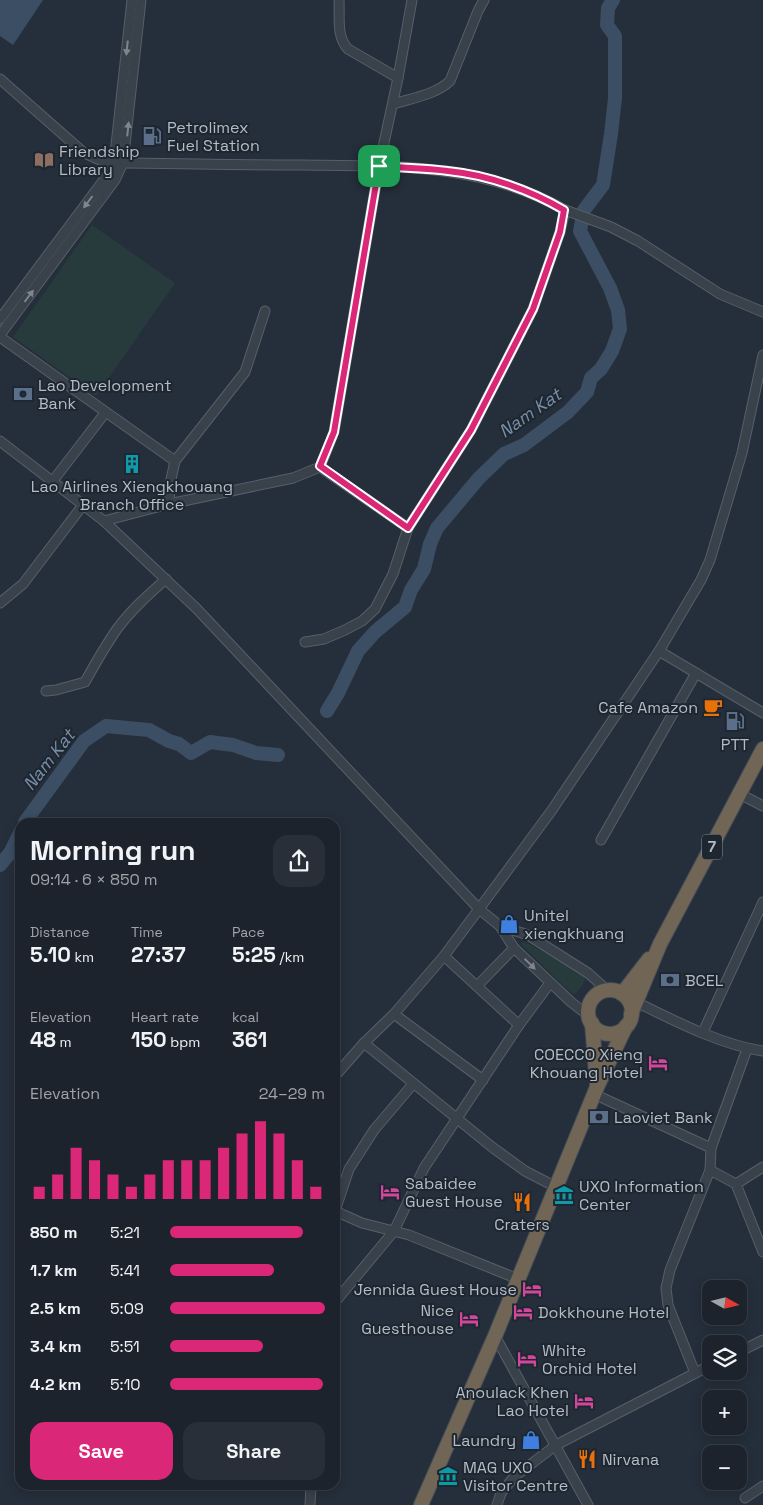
<!DOCTYPE html>
<meta charset="utf-8">
<style>
:root{--surface:#1c232c;--page:#292f38;--text:#f1f3f6;--muted:#a0a4a9;--line:#3a4048;--accent:#db2777}
body{margin:0;font-family:"Space Grotesk",sans-serif;background:var(--page);color:var(--text);height:100vh;display:flex;flex-direction:column;font-size:19px;white-space:nowrap}
*{box-sizing:border-box;margin:0}
p{font-size:16px;color:var(--muted)}
.icon{flex:none;width:28px;height:28px;fill:none;stroke:currentColor;stroke-width:2;stroke-linecap:round;stroke-linejoin:round}
.map{position:relative;flex:1;overflow:hidden}
.sheet{position:absolute;left:15px;top:818px;width:325px;height:672px;display:flex;flex-direction:column;background:var(--surface);border-radius:15px;box-shadow:0 2px 12px #0003,0 0 0 1px var(--line)}
.sheet>*{flex:none}
.needle{width:32px;rotate:98deg}
.tools{position:absolute;left:702px;top:1280px;display:grid;gap:10px}
.tools a{display:grid;place-items:center;width:45px;height:45px;border-radius:10px;background:var(--surface);box-shadow:0 2px 12px #0003,0 0 0 1px var(--line);font-size:25px}
.pin{position:absolute;display:grid;place-items:center;width:42px;height:42px;color:#fff;margin:-21px;border-radius:10px;box-shadow:0 2px 8px #0006}
.round{display:grid;place-items:center;flex:none;width:52px;height:52px;border-radius:15px;background:var(--page)}
.summary{display:flex;align-items:center;justify-content:space-between;height:85px;padding:0 15px}
h1{font-size:28px;font-weight:800;line-height:38px}
.figures{display:grid;grid-template-columns:repeat(3,1fr);gap:8px;height:85px;padding:5px 15px}
.figures div{display:grid;align-content:center}
.figures b{font-size:21px;font-weight:800}
.figures small{font-size:14px;font-weight:400}
.figures p{font-size:14px}
.chart{height:140px;padding:10px 15px}
.chart p{display:flex;justify-content:space-between}
.chart svg{width:100%;height:90px;margin-top:5px;stroke:var(--accent);stroke-width:6}
.button{display:flex;gap:10px;margin-top:auto;padding:10px 15px}
.button a{flex:1;height:58px;border-radius:15px;background:var(--accent);color:#fff;font-size:20px;font-weight:800;line-height:58px;text-align:center}
.button a+a{background:var(--page);color:var(--text)}
ul{padding:0 15px;list-style:none;font-size:16px}
li{display:grid;grid-template-columns:80px 60px 1fr;align-items:center;height:38px}
li i{height:12px;border-radius:6px;background:var(--accent)}
.map>svg:first-child{display:block}
.green{fill:#273b3c}
.water{fill:#3c4e63}
.lines{fill:none;stroke-linecap:round;stroke-linejoin:round}
.river{stroke:#3c4e63;stroke-width:14}
.minor-casing{stroke:#575f69;stroke-width:11}
.highway-casing{stroke:#444c56;stroke-width:16}
.minor{stroke:#39414b;stroke-width:9}
.highway{stroke:#716556;stroke-width:14}
.oneway{fill:#7d858f}
.route-casing{stroke:#fff;stroke-width:10}
.route{stroke:#db2777;stroke-width:6}
.labels{text-anchor:middle;stroke-width:4;stroke-linejoin:round;paint-order:stroke}
.shield{fill:#1e2630;stroke:#878f9a;stroke-width:1}
.shield-label{font-size:15px;font-weight:bold;fill:#b4bcc7}
.poi-label{font-size:16px;fill:#b4bcc7;stroke:#1e2630;text-anchor:start}
.water-label{font-size:18px;font-style:italic;fill:#778ea8;stroke:#1e2630}
</style>
<div class="map">
<svg width="763" height="1505" viewBox="0 0 763 1505">
<rect width="100%" height="100%" fill="#252f3b"/>
<g class="green">
<path d="M 92,225 L 175,283 L 96,396 L 13,337 Z"/>
<path d="M 523,941 L 582,972 L 586,976 C 585,982 579,991 574,994 L 569,991 L 521,944 Z"/>
</g>
<path class="water" d="M 0,0 L 43,0 L 13,45 L 0,36 Z"/>
<g class="lines">
<g class="river">
<path d="M 327,711 L 338,693 L 358,651 L 375,632 L 405,607 L 411,590 L 424,569 L 430,544 L 437,528 L 479,478 L 504,454 L 524,445 L 568,412 L 587,392 L 591,378 L 601,369 L 612,351 L 620,329 L 618,310 L 610,288 L 580,231 L 584,210 L 603,185 L 611,134 L 615,98 L 615,36 L 607,25 L 608,8 L 613,0"/>
<path d="M 25,822 L 84,741 L 106,726 L 149,730 L 169,741 L 179,744 L 191,753 L 210,742 L 233,745 L 256,753 L 278,755"/>
<path d="M 0,865 L 10,853 L 20,833"/>
</g>
<g class="minor-casing">
<g id="minor">
<path d="M 339,0 C 340,16 336,37 348,49 L 398,78"/>
<path d="M 0,79 L 84,153 L 102,161 L 123,163 C 183,164 242,165 302,165 C 393,166 483,163 565,210 L 560,232 L 533,309 L 471,430 L 408,528 L 393,574 L 375,609 L 362,621 L 345,630 L 324,639 L 305,642"/>
<path d="M 393,104 C 412,98 435,95 450,81 L 478,11 L 484,0"/>
<path d="M 565,210 L 611,227 L 638,241 L 720,294 L 763,312"/>
<path d="M 0,319 L 109,173 L 114,163 L 132,0"/>
<path d="M 0,335 L 115,180 L 123,163 L 141,0"/>
<path d="M 0,337 L 175,461"/>
<path d="M 0,441 L 104,521 L 197,609 L 479,909 L 500,926 L 514,948 L 571,1002 L 589,1016"/>
<path d="M 320,467 L 408,528"/>
<path d="M 52,482 L 105,413"/>
<path d="M 169,504 L 170,484 L 175,461 L 245,372 L 265,311"/>
<path d="M 104,521 L 169,504 L 293,478 L 320,467 L 334,432 L 379,166 L 398,78 L 412,0"/>
<path d="M 0,603 L 23,584 L 83,505"/>
<path d="M 659,651 L 763,713"/>
<path d="M 46,691 L 56,690 L 85,682 C 95,664 105,646 117,629 C 131,610 149,594 166,579"/>
<path d="M 740,794 L 763,806"/>
<path d="M 601,840 L 696,673"/>
<path d="M 500,926 L 528,935 L 588,973 L 607,990"/>
<path d="M 444,956 L 519,1025"/>
<path d="M 477,986 L 514,948"/>
<path d="M 636,1002 C 675,1021 721,1045 763,1051"/>
<path d="M 394,1014 L 483,1080"/>
<path d="M 703,1032 L 763,902"/>
<path d="M 364,1043 L 492,1147 L 525,1171 L 556,1187"/>
<path d="M 335,1076 L 364,1043 L 394,1014 L 444,956 L 479,909 L 552,810 L 659,651 L 701,580 L 710,560 L 742,453 L 763,355"/>
<path d="M 594,1094 L 711,1148"/>
<path d="M 710,1170 L 736,1184 L 763,1252"/>
<path d="M 736,1184 L 763,1167"/>
<path d="M 335,1211 L 362,1223 L 409,1235 L 518,1279"/>
<path d="M 335,1211 L 349,1169 L 374,1130 L 413,1084"/>
<path d="M 335,1302 L 394,1231 L 424,1168 L 519,1025 L 550,983"/>
<path d="M 495,1336 L 588,1505"/>
<path d="M 739,1352 L 763,1340"/>
<path d="M 695,1373 L 668,1305 L 666,1288 L 670,1270 L 710,1170 L 711,1148 L 747,1049"/>
<path d="M 745,1498 L 763,1486"/>
<path d="M 310,1505 L 311,1485"/>
<path d="M 497,1505 L 501,1493 L 514,1477 L 556,1445 L 711,1365"/>
</g>
</g>
<g class="highway-casing">
<g id="highway">
<circle cx="610" cy="1012" r="22"/>
<path d="M 622,994 L 649,959"/>
<path d="M 631,1014 L 660,944 L 763,749"/>
<path d="M 592,1023 L 597,1085"/>
<path d="M 421,1505 L 495,1336 L 597,1087 L 626,1026"/>
</g>
</g>
<use href="#minor" class="minor"/>
<use href="#highway" class="highway"/>
</g>
<defs><path id="oneway-solid" d="M-6-.8H1V-3.2L6.5 0L1 3.2V.8H-6Z" transform="scale(1.25)"/></defs>
<g class="oneway">
<use href="#oneway-solid" transform="translate(127 48) rotate(96)"/>
<use href="#oneway-solid" transform="translate(128 129) rotate(-84)"/>
<use href="#oneway-solid" transform="translate(88 202) rotate(127)"/>
<use href="#oneway-solid" transform="translate(29 296) rotate(-53)"/>
<use href="#oneway-solid" transform="translate(530 964) rotate(44)"/>
</g>
<g class="lines">
<g class="route-casing">
<path id="route" d="M 379,166 C 402,168 425,168 448,171 C 488,175 530,190 564,210 L 560,232 L 533,309 L 471,430 L 408,528 L 320,466 L 334,432 Z"/>
</g>
<use href="#route" class="route"/>
</g>
<defs>
<g id="fuel-bare" transform="scale(1.5)"><path d="M-5.5-6h7V0h2V4h1.3V-2.5L3-4.5l.8-.8L6-3V5H2.5V1h-1V6h-7ZM-4.2-4.7v3.2H.2V-4.7Z" fill="#5c6f8a" stroke="#1e2630" stroke-width="2.5" paint-order="stroke"/></g>
<g id="library-bare" transform="scale(1.5)"><path d="M-6-4Q-3-5.5-.7-3.5V5Q-3 3-6 4ZM6-4Q3-5.5 .7-3.5V5Q3 3 6 4Z" fill="#8d6e63" stroke="#1e2630" stroke-width="2.5" paint-order="stroke"/></g>
<g id="bank-bare" transform="scale(1.5)"><path d="M-6-4H6V4H-6ZM0-2.3a2.3 2.3 0 1 0 0 4.6a2.3 2.3 0 1 0 0-4.6Z" fill="#5c6f8a" stroke="#1e2630" stroke-width="2.5" paint-order="stroke"/></g>
<g id="building-bare" transform="scale(1.5)"><path d="M-4-6H4V6H1V3H-1V6H-4ZM-2.5-4.3h1.7v1.8h-1.7ZM.8-4.3h1.7v1.8H.8ZM-2.5-1h1.7V.8h-1.7ZM.8-1h1.7V.8H.8Z" fill="#0f9aa8" stroke="#1e2630" stroke-width="2.5" paint-order="stroke"/></g>
<g id="cafe-bare" transform="scale(1.5)"><path d="M-5.5-4.5H6V0H3Q3 3.5 0 3.5H-2.5Q-5.5 3.5-5.5 0ZM3-3.2v2h1.7v-2ZM-6 4.5H4V6H-6Z" fill="#e8710a" stroke="#1e2630" stroke-width="2.5" paint-order="stroke"/></g>
<g id="shop-bare" transform="scale(1.5)"><path d="M-5-2.5h2.3a2.7 3.5 0 0 1 5.4 0H5L5.5 6h-11ZM-1.5-2.5h3a1.5 2.3 0 0 0-3 0Z" fill="#3f7fe0" stroke="#1e2630" stroke-width="2.5" paint-order="stroke"/></g>
<g id="hotel-bare" transform="scale(1.5)"><path d="M-6-4.5h1.5V1H6V5H4.5V3h-9V5H-6ZM-4 0a1.8 1.8 0 1 1 3.6 0ZM.5 0V-2.5h3Q6-2.5 6 0Z" fill="#d1479c" stroke="#1e2630" stroke-width="2.5" paint-order="stroke"/></g>
<g id="museum-bare" transform="scale(1.5)"><path d="M0-6L6-3V-2H-6V-3ZM-5-1h2V3h-2ZM-1-1h2V3h-2ZM3-1h2V3H3ZM-6 4H6V6H-6Z" fill="#0f9aa8" stroke="#1e2630" stroke-width="2.5" paint-order="stroke"/></g>
<g id="restaurant-bare" transform="scale(1.5)"><path d="M-5-6h1v4h1v-4h1v4h1v-4h1v5L-1.5 .5V6h-2V.5L-5-1ZM5-6V6H3V1.5H1.5Q1.5-4 5-6Z" fill="#e8710a" stroke="#1e2630" stroke-width="2.5" paint-order="stroke"/></g>
</defs>
<g fill-rule="evenodd">
<use href="#fuel-bare" x="152" y="136"/>
<use href="#library-bare" x="44" y="160"/>
<use href="#bank-bare" x="23" y="394"/>
<use href="#building-bare" x="132" y="464"/>
<use href="#cafe-bare" x="713" y="707"/>
<use href="#fuel-bare" x="735" y="721"/>
<use href="#shop-bare" x="509" y="924"/>
<use href="#bank-bare" x="670" y="980"/>
<use href="#hotel-bare" x="658" y="1063"/>
<use href="#bank-bare" x="599" y="1117"/>
<use href="#hotel-bare" x="390" y="1192"/>
<use href="#museum-bare" x="564" y="1195"/>
<use href="#restaurant-bare" x="522" y="1202"/>
<use href="#hotel-bare" x="532" y="1289"/>
<use href="#hotel-bare" x="523" y="1312"/>
<use href="#hotel-bare" x="469" y="1319"/>
<use href="#hotel-bare" x="527" y="1359"/>
<use href="#hotel-bare" x="584" y="1401"/>
<use href="#shop-bare" x="531" y="1440"/>
<use href="#restaurant-bare" x="587" y="1459"/>
<use href="#museum-bare" x="448" y="1476"/>
</g>
<g class="labels">
<rect class="shield" x="702" y="834.5" width="20" height="25" rx="4"/>
<g class="shield-label">
<text x="712" y="852">7</text>
</g>
<g class="poi-label">
<text x="167" y="133">Petrolimex<tspan x="167" dy="18">Fuel Station</tspan></text>
<text x="59" y="157">Friendship<tspan x="59" dy="18">Library</tspan></text>
<text x="38" y="391">Lao Development<tspan x="38" dy="18">Bank</tspan></text>
<text x="132" y="492" text-anchor="middle">Lao Airlines Xiengkhouang<tspan x="132" dy="18">Branch Office</tspan></text>
<text x="698" y="713" text-anchor="end">Cafe Amazon</text>
<text x="735" y="750" text-anchor="middle">PTT</text>
<text x="524" y="921">Unitel<tspan x="524" dy="18">xiengkhuang</tspan></text>
<text x="685" y="986">BCEL</text>
<text x="643" y="1060" text-anchor="end">COECCO Xieng<tspan x="643" dy="18">Khouang Hotel</tspan></text>
<text x="614" y="1123">Laoviet Bank</text>
<text x="405" y="1189">Sabaidee<tspan x="405" dy="18">Guest House</tspan></text>
<text x="579" y="1192">UXO Information<tspan x="579" dy="18">Center</tspan></text>
<text x="522" y="1230" text-anchor="middle">Craters</text>
<text x="517" y="1295" text-anchor="end">Jennida Guest House</text>
<text x="454" y="1316" text-anchor="end">Nice<tspan x="454" dy="18">Guesthouse</tspan></text>
<text x="538" y="1318">Dokkhoune Hotel</text>
<text x="542" y="1356">White<tspan x="542" dy="18">Orchid Hotel</tspan></text>
<text x="569" y="1398" text-anchor="end">Anoulack Khen<tspan x="569" dy="18">Lao Hotel</tspan></text>
<text x="516" y="1446" text-anchor="end">Laundry</text>
<text x="602" y="1465">Nirvana</text>
<text x="463" y="1473">MAG UXO<tspan x="463" dy="18">Visitor Centre</tspan></text>
</g>
<g class="water-label">
<text transform="translate(530 413) rotate(-35)" y="6">Nam Kat</text>
<text transform="translate(49 760) rotate(-52)" y="6">Nam Kat</text>
</g>
</g>
</svg>
<div class="tools">
<a><svg class="needle" viewBox="-14 -14 28 28"><path d="M0-13l5 13h-10z" fill="#e53935"/><path d="M0 13l5-13h-10z" fill="#a0a4a9"/></svg></a>
<a><svg class="icon" aria-label="layers" viewBox="0 0 24 24"><path d="M12 4l9 5-9 5-9-5zM3 14l9 5 9-5"/></svg></a>
<a>+</a>
<a>−</a>
</div>
<div class="pin" style="left:379px;top:166px;background:#1e9e55"><svg class="icon" aria-label="arrive" viewBox="0 0 24 24"><path d="M6 21V4h12l-3 4 3 4H6"/></svg></div>
<section class="sheet">
<div class="summary"><div><h1>Morning run</h1><p>09:14 · 6 × 850 m</p></div><a class="round"><svg class="icon" aria-label="share" viewBox="0 0 24 24"><path d="M12 15V3M7 8l5-5 5 5M5 13v7h14v-7"/></svg></a></div>
<div class="figures">
<div><p>Distance</p><b>5.10<small> km</small></b></div>
<div><p>Time</p><b>27:37</b></div>
<div><p>Pace</p><b>5:25<small> /km</small></b></div>
</div>
<div class="figures">
<div><p>Elevation</p><b>48<small> m</small></b></div>
<div><p>Heart rate</p><b>150<small> bpm</small></b></div>
<div><p>kcal</p><b>361</b></div>
</div>
<div class="chart"><p><span>Elevation</span>24–29 m</p>
<svg viewBox="0 0 160 44" preserveAspectRatio="none"><path d="M5 44V38M15 44V32M25 44V19M35 44V25M45 44V32M55 44V38M65 44V32M75 44V25M85 44V25M95 44V25M105 44V19M115 44V12M125 44V6M135 44V12M145 44V25M155 44V38"/></svg>
</div>
<ul>
<li><b>850 m</b>5:21<i style="width:86%"></i></li>
<li><b>1.7 km</b>5:41<i style="width:67%"></i></li>
<li><b>2.5 km</b>5:09<i style="width:100%"></i></li>
<li><b>3.4 km</b>5:51<i style="width:60%"></i></li>
<li><b>4.2 km</b>5:10<i style="width:99%"></i></li>
</ul>
<div class="button"><a>Save</a><a>Share</a></div>
</section>
</div>
